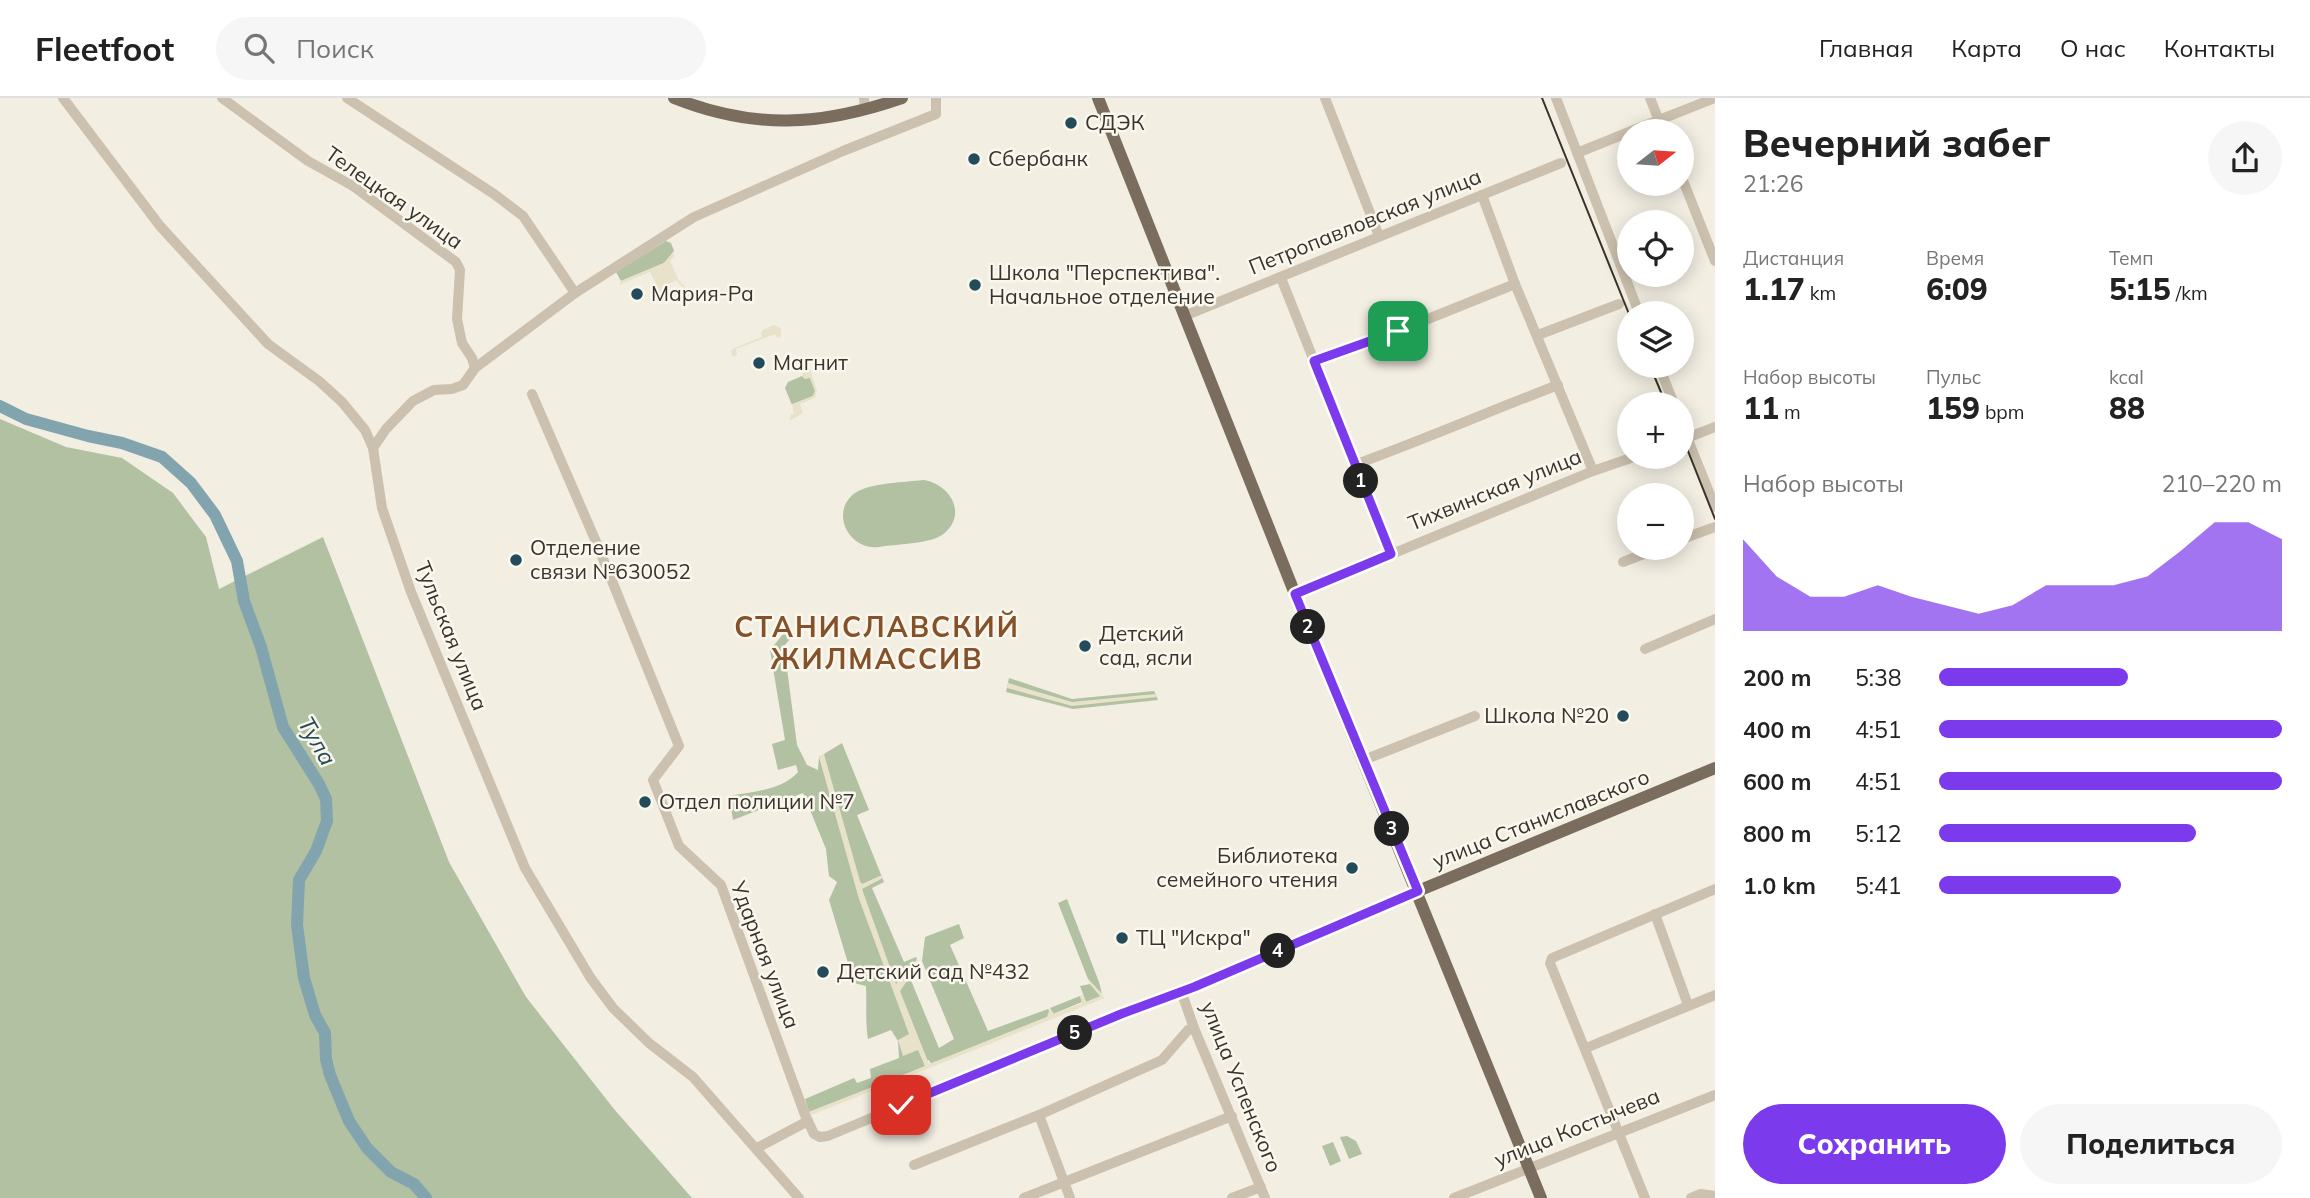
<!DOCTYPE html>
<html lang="ru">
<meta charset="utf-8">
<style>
:root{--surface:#fff;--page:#f6f6f6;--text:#222;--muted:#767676;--line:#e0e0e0;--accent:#7c3aed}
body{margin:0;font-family:Mulish,sans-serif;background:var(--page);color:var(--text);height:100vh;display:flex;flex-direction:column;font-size:26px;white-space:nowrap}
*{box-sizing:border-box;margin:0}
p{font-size:23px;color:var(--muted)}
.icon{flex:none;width:38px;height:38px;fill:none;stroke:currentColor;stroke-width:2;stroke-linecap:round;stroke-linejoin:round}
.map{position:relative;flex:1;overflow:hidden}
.details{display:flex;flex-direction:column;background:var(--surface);width:595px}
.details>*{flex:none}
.needle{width:46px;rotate:73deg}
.fabs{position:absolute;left:1617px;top:21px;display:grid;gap:14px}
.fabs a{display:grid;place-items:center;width:77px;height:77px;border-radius:50%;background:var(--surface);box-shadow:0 4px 18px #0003;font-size:35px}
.pin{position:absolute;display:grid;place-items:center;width:60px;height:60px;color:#fff;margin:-30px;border-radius:14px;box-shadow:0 4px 10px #0006}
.km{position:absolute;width:35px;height:35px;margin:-18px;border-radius:50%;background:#222;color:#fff;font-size:19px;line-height:35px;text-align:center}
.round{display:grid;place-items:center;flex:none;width:74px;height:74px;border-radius:37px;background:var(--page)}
.headline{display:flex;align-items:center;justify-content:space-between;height:119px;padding:0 28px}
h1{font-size:38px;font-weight:800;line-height:52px}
.metrics{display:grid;grid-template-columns:repeat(3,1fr);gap:10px;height:119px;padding:7px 28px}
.metrics div{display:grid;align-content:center}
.metrics b{font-size:30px;font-weight:800}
.metrics small{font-size:19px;font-weight:400}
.metrics p{font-size:19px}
.chart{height:196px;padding:14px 28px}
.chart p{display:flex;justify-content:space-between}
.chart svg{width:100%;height:126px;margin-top:7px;fill:var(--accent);opacity:.7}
.action{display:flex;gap:14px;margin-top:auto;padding:14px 28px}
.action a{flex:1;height:80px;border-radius:42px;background:var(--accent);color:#fff;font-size:28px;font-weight:800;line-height:80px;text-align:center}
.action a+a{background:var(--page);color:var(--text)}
ul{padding:0 28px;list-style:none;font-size:23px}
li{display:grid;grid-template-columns:112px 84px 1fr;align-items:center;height:52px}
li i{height:18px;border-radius:9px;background:var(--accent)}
header{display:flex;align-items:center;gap:42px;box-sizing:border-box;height:98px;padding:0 35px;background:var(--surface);border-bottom:2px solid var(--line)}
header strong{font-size:33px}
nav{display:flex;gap:38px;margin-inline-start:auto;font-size:24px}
.search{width:490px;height:63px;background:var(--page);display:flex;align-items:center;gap:18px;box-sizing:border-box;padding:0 24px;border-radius:38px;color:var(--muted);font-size:26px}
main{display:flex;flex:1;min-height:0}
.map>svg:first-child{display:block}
.green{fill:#b1c1a2}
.plaza{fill:#e9e2ca}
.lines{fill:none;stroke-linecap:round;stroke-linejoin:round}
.river{stroke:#82a4ae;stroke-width:12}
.minor{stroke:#cbc1ae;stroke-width:10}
.major{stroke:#7a6d5e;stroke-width:12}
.tram{stroke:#3a332c;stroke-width:2}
.route-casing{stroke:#fff;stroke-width:14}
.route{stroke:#7c3aed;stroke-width:9}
.poi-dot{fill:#234b59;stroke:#faf7ee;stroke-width:2.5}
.labels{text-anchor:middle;stroke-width:5;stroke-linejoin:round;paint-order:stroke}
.poi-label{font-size:21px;fill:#3a332c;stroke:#faf7ee;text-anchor:start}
.street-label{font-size:21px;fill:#3a332c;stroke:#faf7ee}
.water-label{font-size:23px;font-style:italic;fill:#234b59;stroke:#faf7ee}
.district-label{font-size:28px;font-weight:bold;letter-spacing:2px;fill:#855129;stroke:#faf7ee}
</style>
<header>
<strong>Fleetfoot</strong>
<div class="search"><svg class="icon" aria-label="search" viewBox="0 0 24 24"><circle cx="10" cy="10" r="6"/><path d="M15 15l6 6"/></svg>Поиск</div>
<nav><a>Главная</a><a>Карта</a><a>О нас</a><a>Контакты</a></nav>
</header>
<main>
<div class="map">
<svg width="1715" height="1100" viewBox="0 0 1715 1100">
<rect width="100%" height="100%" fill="#f3eee2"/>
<g class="green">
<path d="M 666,143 L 671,145 L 674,153 L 664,165 L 621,183 L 616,174 Z"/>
<path d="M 802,278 L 805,281 L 810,279 L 815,293 L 813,298 L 792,307 L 785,290 L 788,284 Z"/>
<path d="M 0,321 L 66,349 L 122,360 L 173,395 L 206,439 L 219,491 L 323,439 L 449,764 L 526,899 L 614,1011 L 692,1100 L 0,1100 Z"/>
<path d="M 924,382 C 952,387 968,418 942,437 C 929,446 895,446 879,449 C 849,453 829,414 855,395 C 869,385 906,384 924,382 Z"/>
<path d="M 789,529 L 790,541 L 784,548 L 797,647 L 807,667 L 818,672 L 819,659 L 842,645 L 869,712 L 857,717 L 884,784 L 872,790 L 904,864 L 916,859 L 922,875 L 910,880 L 939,950 L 954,941 L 922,863 L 925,839 L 959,826 L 964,840 L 950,847 L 988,933 L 1048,911 L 1050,914 L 1047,919 L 931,966 L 929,962 L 924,964 L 925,969 L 809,1014 L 805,1001 L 854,980 L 857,985 L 871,980 L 870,971 L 899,960 L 898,943 L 891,932 L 868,941 C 865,923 867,907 866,888 L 854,885 L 829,802 L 837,784 L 829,778 L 826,751 L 803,695 L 733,722 L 729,698 C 751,694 783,692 798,674 L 796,667 L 778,672 L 772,646 L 785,642 L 770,552 Z"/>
<path d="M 1009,580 L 1072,601 L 1154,593 L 1158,602 L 1073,611 L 1006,594 Z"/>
<path d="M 1067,801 L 1099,884 L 1102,896 L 1088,881 L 1058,805 Z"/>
<path d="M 1090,886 L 1101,898 L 1086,904 L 1080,888 Z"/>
<path d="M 1080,898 L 1082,904 L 1053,916 L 1050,910 Z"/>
<path d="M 1347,1038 L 1356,1043 L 1362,1056 L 1349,1061 L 1340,1039 Z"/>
<path d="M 1333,1044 L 1341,1063 L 1330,1068 L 1322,1048 Z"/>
</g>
<g class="plaza">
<path d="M 673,155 L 675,158 L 670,163 L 679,183 L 690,193 L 687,194 L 676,182 L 667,187 L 671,201 L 665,204 L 650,174 L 619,187 L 621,183 L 664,165 Z"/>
<path d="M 774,227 L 781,230 L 781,239 L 777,240 L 775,236 L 736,251 L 737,257 L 732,259 L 731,253 L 734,250 L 762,239 L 761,235 L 763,232 Z"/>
<path d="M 806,268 L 810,271 L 817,293 L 815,300 L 800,306 L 803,315 L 789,323 L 791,316 L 794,316 L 792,306 L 813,298 L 815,293 L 810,280 L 805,281 L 802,278 Z"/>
<path d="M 1008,585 L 1072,604 L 1155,596 L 1157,599 L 1072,608 L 1007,590 Z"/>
<path d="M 824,656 L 860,783 L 862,786 L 882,777 L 883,780 L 862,791 L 896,886 L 917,861 L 919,866 L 900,893 L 929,966 L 1047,919 L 1050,910 L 1054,916 L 1082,905 L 1080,898 L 1083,896 L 1086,904 L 1099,899 L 1100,898 L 1090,886 L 1088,881 L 1105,900 L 809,1018 L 809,1014 L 925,968 L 918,952 L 903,958 L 898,942 L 909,936 L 859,801 L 819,659 Z"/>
</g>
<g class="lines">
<path class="river" d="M 0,308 L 26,321 L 88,338 L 122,345 L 162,359 L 191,385 L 215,417 L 237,463 L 244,503 L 261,549 L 283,629 L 319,686 L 326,701 L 327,723 L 316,753 L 299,782 L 297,827 L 304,880 L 315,917 L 325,935 L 326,961 L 330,977 L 349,1023 L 367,1050 L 391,1074 L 414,1086 L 426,1100"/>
<g class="minor">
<path d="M 63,0 L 160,128 L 268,246 L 319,283 L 342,304 L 365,332 L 373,350 L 382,410 L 411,494 L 525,770 L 590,879 L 613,910 L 649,945 L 693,979 L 799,1100"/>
<path d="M 222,0 L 308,63 L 353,88 L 456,164 L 460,172 L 457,221 L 462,245 L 472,260 L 475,270"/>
<path d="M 347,0 L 494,96 L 523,118 L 575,195"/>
<path d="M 864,0 L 865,12"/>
<path d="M 1325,0 L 1379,138"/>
<path d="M 1556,0 L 1639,215"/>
<path d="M 1650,0 L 1663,33"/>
<path d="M 1631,33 L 1715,0"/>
<path d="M 1577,55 L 1629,34"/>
<path d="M 1682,80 L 1715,163"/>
<path d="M 1482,97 L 1515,186 L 1593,373"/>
<path d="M 1281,180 L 1391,456"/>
<path d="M 1184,218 L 1561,65"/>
<path d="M 1538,237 L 1619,206"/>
<path d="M 1314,263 L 1398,233 L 1515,186"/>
<path d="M 1659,268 L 1674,306"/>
<path d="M 532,296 L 597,446 L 679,648 L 653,682 L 679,748 L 721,787 L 805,1017 L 814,1036 L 820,1039 L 828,1038 L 1121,916 L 1194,889 L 1418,793"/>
<path d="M 1682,327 L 1715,409"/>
<path d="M 1682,342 L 1715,329"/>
<path d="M 373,350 L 386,331 L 413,303 L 434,292 L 452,291 L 463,287 L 475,270 L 575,195 L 694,119 L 843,53 L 936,16 L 936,0"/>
<path d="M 1354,367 C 1423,342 1490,313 1558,287"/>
<path d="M 1682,441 L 1715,429"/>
<path d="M 1623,464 L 1659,450"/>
<path d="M 1295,496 L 1593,373 L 1634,359"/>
<path d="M 1645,551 L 1715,521"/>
<path d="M 1364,662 L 1475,618"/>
<path d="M 1655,816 L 1688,907"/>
<path d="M 1181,893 L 1194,930 L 1265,1100"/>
<path d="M 1586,950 L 1715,897"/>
<path d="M 1039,1017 L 1070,1100"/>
<path d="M 757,1050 L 808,1023"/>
<path d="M 914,1067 L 1039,1017 L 1162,962 L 1188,932 L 1194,930"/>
<path d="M 1024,1100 L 1232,1018"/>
<path d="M 1232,1100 L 1261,1089"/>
<path d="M 1454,1100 L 1715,997"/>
<path d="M 1645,1100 L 1550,865 L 1552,860 L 1715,791"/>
<path d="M 1691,1100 L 1701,1096 L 1715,1098"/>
</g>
<g class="major">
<path d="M 674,0 C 754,32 821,28 902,0"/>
<path d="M 1098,0 L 1295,496 L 1541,1100"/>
<path d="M 1418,793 L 1715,670"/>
</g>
<g class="tram">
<path d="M 1542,0 L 1629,216"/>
<path d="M 1650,268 L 1666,306"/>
<path d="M 1682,338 L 1715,421"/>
</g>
</g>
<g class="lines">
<g class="route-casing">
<path id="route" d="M 901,1007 L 1121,916 L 1194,889 L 1418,793 L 1295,496 L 1391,456 L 1314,263 L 1398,233"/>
</g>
<use href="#route" class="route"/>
</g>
<g class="poi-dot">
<circle cx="1071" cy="25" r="7"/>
<circle cx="974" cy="61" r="7"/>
<circle cx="975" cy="187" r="7"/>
<circle cx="637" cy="196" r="7"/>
<circle cx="759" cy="265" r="7"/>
<circle cx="516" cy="462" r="7"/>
<circle cx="1085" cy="548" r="7"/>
<circle cx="1623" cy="618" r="7"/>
<circle cx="645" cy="704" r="7"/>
<circle cx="1352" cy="770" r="7"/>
<circle cx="1122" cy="840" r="7"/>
<circle cx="823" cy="874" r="7"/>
</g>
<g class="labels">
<g class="poi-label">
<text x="1085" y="32">СДЭК</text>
<text x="988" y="68">Сбербанк</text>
<text x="989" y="182">Школа "Перспектива".<tspan x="989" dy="24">Начальное отделение</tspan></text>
<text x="651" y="203">Мария-Ра</text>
<text x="773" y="272">Магнит</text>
<text x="530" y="457">Отделение<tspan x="530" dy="24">связи №630052</tspan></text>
<text x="1099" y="543">Детский<tspan x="1099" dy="24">сад, ясли</tspan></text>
<text x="1609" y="625" text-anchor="end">Школа №20</text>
<text x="659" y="711">Отдел полиции №7</text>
<text x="1338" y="765" text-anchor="end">Библиотека<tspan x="1338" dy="24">семейного чтения</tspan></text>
<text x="1136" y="847">ТЦ "Искра"</text>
<text x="837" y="881">Детский сад №432</text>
</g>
<g class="street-label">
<text transform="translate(394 100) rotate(35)" y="7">Телецкая улица</text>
<text transform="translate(1365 124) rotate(-22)" y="7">Петропавловская улица</text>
<text transform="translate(1495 392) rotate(-22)" y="7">Тихвинская улица</text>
<text transform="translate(451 538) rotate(68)" y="7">Тульская улица</text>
<text transform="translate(1541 721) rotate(-22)" y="7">улица Станиславского</text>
<text transform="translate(765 857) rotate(69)" y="7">Ударная улица</text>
<text transform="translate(1241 989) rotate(68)" y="7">улица Успенского</text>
<text transform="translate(1577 1030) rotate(-22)" y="7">улица Костычева</text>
</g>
<g class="water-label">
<text transform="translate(317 643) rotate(60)" y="8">Тула</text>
</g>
<g class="district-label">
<text x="877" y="539">СТАНИСЛАВСКИЙ<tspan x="877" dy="32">ЖИЛМАССИВ</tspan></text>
</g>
</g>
</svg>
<div class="fabs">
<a><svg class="needle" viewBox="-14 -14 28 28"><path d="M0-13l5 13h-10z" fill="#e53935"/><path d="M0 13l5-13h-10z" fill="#767676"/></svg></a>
<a><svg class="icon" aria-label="locate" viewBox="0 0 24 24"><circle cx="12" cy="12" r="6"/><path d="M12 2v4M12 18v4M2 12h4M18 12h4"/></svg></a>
<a><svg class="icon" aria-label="layers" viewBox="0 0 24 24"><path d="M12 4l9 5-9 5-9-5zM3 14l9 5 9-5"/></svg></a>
<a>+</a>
<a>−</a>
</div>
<div class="pin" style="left:1398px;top:233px;background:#1e9e55"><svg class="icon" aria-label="arrive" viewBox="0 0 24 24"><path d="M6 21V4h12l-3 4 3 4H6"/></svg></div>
<div class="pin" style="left:901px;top:1007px;background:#d93025"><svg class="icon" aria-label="check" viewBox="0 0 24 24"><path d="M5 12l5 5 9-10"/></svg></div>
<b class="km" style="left:1361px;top:383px">1</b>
<b class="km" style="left:1308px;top:529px">2</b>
<b class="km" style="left:1392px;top:731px">3</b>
<b class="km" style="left:1278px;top:853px">4</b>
<b class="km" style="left:1075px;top:935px">5</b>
</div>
<section class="details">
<div class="headline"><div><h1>Вечерний забег</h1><p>21:26</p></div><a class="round"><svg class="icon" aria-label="share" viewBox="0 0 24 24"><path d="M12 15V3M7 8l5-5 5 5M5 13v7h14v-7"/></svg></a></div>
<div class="metrics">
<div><p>Дистанция</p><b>1.17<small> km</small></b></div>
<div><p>Время</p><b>6:09</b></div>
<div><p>Темп</p><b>5:15<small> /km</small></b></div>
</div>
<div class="metrics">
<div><p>Набор высоты</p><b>11<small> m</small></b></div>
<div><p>Пульс</p><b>159<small> bpm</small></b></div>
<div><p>kcal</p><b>88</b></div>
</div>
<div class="chart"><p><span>Набор высоты</span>210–220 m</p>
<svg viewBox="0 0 160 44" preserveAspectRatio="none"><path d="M0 44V12L10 25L20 32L30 32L40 28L50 32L60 35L70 38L80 35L90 28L100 28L110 28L120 25L130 16L140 6L150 6L160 12V44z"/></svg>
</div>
<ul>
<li><b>200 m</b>5:38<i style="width:55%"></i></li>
<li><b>400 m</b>4:51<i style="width:100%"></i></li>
<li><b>600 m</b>4:51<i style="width:100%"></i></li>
<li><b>800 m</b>5:12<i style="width:75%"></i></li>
<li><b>1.0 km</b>5:41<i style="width:53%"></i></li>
</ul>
<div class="action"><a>Сохранить</a><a>Поделиться</a></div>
</section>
</main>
